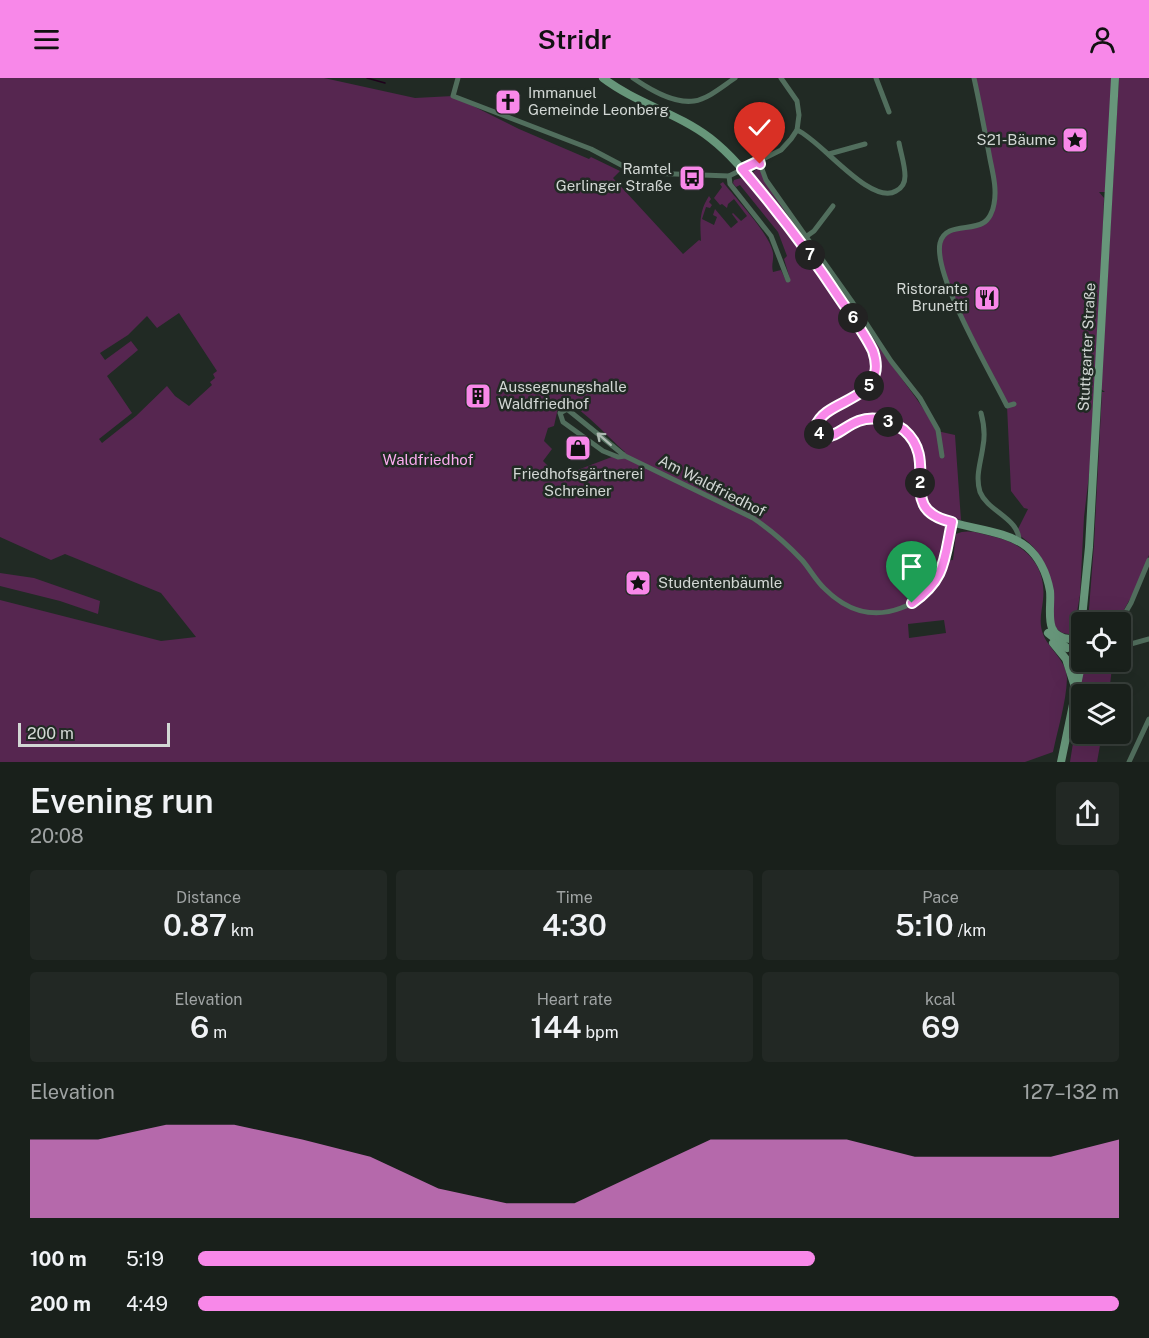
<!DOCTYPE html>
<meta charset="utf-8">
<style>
:root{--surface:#19201b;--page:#222824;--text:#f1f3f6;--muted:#9fa3a3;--line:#373e3a;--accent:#f888e9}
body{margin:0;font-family:"Public Sans",sans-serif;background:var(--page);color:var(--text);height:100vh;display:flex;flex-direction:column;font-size:22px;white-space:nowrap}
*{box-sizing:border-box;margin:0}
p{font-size:20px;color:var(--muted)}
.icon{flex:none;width:33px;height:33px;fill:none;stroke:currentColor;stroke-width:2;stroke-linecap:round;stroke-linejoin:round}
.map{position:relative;height:684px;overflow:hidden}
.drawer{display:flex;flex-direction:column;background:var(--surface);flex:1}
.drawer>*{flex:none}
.buttons{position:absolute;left:1071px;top:534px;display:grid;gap:12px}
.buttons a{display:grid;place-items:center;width:60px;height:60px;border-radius:6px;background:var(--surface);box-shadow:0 6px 24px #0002,0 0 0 2px var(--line);font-size:30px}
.scale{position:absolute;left:18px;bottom:15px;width:152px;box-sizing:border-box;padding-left:6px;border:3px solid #d2d7d4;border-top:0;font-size:16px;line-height:21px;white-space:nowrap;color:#d2d7d4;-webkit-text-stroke:4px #212a24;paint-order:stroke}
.pin{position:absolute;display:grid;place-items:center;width:51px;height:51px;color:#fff;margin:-62px -26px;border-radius:50% 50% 50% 0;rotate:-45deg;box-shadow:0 0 6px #0007}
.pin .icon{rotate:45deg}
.km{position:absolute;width:30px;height:30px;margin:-15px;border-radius:50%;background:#222;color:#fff;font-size:16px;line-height:30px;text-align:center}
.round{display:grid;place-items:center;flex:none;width:63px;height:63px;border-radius:6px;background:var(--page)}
.overview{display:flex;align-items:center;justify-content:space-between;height:102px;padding:0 30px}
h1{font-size:33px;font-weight:600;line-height:45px}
.metrics{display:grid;grid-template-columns:repeat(3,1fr);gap:9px;height:102px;padding:6px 30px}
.metrics div{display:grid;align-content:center;border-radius:6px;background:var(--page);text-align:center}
.metrics b{font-size:30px;font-weight:600}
.metrics small{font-size:16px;font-weight:400}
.metrics p{font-size:16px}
.chart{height:168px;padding:12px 30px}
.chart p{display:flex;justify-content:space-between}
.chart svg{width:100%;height:108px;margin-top:6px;fill:var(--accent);opacity:.7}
ul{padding:0 30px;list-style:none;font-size:20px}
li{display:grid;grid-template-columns:96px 72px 1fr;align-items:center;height:45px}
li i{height:15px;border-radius:8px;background:var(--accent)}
header{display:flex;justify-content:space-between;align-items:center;height:78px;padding:0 30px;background:var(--accent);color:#111;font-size:27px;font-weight:600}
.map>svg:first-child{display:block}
.green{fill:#562650;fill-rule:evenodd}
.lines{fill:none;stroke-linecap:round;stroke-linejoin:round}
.stream{stroke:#1e001b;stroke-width:1.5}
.street{stroke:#516e5d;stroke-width:5}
.secondary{stroke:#67967a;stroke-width:8}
.oneway{stroke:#abb8b0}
.route-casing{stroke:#fff;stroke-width:12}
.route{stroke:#f888e9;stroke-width:8}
.labels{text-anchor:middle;stroke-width:5;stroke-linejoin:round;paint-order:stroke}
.poi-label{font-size:15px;fill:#d2d7d4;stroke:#212a24;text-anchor:start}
.street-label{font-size:15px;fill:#d2d7d4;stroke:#212a24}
.park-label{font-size:15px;fill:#fbabef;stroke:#212a24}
</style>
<header><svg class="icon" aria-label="menu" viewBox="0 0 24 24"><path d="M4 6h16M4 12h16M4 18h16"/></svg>Stridr<svg class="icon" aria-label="person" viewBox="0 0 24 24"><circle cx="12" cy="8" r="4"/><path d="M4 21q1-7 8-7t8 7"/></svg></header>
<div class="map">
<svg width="1149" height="684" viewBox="0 0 1149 684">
<rect width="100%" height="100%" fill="#212a24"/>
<g class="green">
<path d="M 0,0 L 324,0 L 415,20 L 453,18 L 519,51 L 589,81 L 591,79 L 620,93 L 613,100 L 683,176 L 699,162 L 701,163 C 700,146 699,133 709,118 L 711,121 L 709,124 L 712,127 L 710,130 L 706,129 L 702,141 L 714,147 L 717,139 L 713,137 L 715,131 L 731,150 L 738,144 L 732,136 L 733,135 L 741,143 L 747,138 L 734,121 L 728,126 L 727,130 L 722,126 L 720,127 L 714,120 L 722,109 L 720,106 L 723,104 C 736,121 770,156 773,175 C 774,182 771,187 773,194 L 781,192 L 786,203 L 790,201 L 784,181 L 787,178 L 778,154 L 740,107 L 736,109 L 733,105 L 734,102 L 741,100 L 747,103 L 820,195 L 865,265 L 868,277 L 871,277 C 878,318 834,319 813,342 L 822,346 L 827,340 L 872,310 L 879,295 L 879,279 L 835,209 L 751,96 L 759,89 L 765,103 C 805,159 844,216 882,273 C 900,300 921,324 937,353 L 955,357 L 961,442 L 947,439 L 938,483 L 953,482 L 956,456 C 968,450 982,456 995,459 C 1026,466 1047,489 1043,522 C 1042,532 1039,542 1042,553 C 1047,571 1067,581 1067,601 C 1066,625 1058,650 1053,674 L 1025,684 L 0,684 L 0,522 L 161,563 L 196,559 L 161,515 L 65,476 L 51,482 L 0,459 ZM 179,235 L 217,293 L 213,296 L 215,300 L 210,304 L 212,307 L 189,328 L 175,318 L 167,308 L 136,338 L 102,365 L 99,361 L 132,335 L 107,298 L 138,272 L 131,263 L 105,282 L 100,275 L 128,257 L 147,238 L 157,250 ZM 555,322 C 560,325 563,325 569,326 C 582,330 613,364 625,374 L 559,399 L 543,383 L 552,371 L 544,363 L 548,350 L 554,348 L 558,330 ZM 944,542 L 946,555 L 909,560 L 908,546 Z"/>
<path d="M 974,0 L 1112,0 L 1106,114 L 1099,114 L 1104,120 L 1095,347 L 1084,439 L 1080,517 L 1074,551 L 1069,556 C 1061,556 1057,552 1054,546 C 1050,507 1053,478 1016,455 L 1028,431 L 1024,430 L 1011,413 L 1007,328 L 948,209 L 939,168 L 950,153 C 979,147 990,149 995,116 Z"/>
<path d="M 1119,0 L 1149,0 L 1149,477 L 1134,514 L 1117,544 L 1088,544 L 1094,466 L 1102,314 L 1105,314 L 1101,311 Z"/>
<path d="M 0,495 L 34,500 L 100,523 L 98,536 L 60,523 L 0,508 Z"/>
<path d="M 1085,584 L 1116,584 L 1112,589 L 1109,616 L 1082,616 L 1082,656 L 1102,656 L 1097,684 L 1070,684 L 1079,627 L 1078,613 Z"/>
</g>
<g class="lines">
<path class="stream" d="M 367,0 L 385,5"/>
<g class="street">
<path d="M 458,0 L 453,18 L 591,71 L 627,90 L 648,95 L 729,98 L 781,72 L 791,61 L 797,52 L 799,37 L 797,23 L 781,0"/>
<path d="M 633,0 C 649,11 673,26 694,23 C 708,21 723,8 735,0"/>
<path d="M 876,0 L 889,34"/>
<path d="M 974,0 C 980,27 985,54 990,81 C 993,96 997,111 994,126 C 993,133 989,142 983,145 C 970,153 945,145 940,165 C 933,198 991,295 1007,328 L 1014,326"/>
<path d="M 797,52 C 821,62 870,128 896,113 C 902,110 905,104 905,98 C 905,87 901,76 899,65"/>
<path d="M 829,76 L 865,66"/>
<path d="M 759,83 L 766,102 L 853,225 L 891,283 L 920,320 L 938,352 L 942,378"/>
<path d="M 729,98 L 730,106 L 771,158 L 788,202"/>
<path d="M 807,158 L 814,153 L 833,128"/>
<path d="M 981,335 C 984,346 985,358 983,368 C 981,384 975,398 980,414 C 988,434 1020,440 1019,464"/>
<path d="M 625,378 L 618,379 L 603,373 L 563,344 L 560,335 L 567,331 L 625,378 L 753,440 C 771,452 787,466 802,482 C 810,491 816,503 825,511 C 846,532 872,541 901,530 C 943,515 944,482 952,444"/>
<path d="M 1120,544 L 1131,525 L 1149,482"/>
<path d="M 1120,569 L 1149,561"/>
<path d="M 1129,684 L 1149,641"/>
</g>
<g class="secondary">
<path d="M 603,0 C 636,25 677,35 710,60 C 732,77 749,99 766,120 C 791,152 816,185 839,219 C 850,236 865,254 873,273 C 876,280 877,288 875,295 C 868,324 824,324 816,348 L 819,357 C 835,366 856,329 891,345 C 942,368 906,407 926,431 C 942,451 1000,447 1027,469 C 1040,480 1047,497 1050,513 C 1052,531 1042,559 1070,561"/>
<path d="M 1048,555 L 1067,570"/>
<path d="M 1076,557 L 1082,540 L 1089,469 L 1115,0"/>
<path d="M 1053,565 L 1066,581 L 1075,609"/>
<path d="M 1073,580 L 1075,595"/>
<path d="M 1061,684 L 1082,583"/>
</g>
</g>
<defs><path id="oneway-shaft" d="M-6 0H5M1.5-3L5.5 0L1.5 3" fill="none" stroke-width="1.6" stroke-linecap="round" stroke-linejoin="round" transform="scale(1.5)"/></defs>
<use class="oneway" href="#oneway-shaft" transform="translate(604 361) rotate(-139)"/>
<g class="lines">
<g class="route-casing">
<path id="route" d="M 760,86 L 759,83 L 742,91 C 776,131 809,174 838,218 C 850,236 864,254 873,273 C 875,279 877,288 875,295 C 868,324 824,324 816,348 L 818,355 L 824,359 C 842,359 851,337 879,341 C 888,342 897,347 904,352 C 942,385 893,431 952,444 C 944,482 946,501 912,525"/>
</g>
<use href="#route" class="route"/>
</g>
<defs>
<g id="church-square" transform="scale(1.35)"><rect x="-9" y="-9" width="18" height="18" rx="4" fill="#f888e9" stroke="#212a24"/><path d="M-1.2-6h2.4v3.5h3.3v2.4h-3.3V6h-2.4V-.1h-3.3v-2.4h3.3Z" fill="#111"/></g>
<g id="sight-square" transform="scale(1.35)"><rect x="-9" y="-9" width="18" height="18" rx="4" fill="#f888e9" stroke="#212a24"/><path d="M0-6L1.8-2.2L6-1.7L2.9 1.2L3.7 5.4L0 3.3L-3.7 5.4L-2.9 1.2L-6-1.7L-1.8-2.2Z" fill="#111"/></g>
<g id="bus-square" transform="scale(1.35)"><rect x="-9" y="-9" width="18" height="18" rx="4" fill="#f888e9" stroke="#212a24"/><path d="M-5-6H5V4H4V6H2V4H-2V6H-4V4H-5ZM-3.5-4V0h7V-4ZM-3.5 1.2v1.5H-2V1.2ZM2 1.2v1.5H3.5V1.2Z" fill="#111"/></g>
<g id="restaurant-square" transform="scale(1.35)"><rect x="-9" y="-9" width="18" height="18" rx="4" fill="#f888e9" stroke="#212a24"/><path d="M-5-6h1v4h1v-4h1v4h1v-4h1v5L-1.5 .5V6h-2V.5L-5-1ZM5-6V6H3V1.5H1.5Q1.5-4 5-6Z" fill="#111"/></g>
<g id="building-square" transform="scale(1.35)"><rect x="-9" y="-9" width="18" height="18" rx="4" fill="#f888e9" stroke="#212a24"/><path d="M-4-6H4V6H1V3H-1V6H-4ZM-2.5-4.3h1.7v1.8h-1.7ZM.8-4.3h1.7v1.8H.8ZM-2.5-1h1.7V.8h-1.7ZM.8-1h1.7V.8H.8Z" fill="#111"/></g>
<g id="shop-square" transform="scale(1.35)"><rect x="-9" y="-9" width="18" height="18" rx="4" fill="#f888e9" stroke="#212a24"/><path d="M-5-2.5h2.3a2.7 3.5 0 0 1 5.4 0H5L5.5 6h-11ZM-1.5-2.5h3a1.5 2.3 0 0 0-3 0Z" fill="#111"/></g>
</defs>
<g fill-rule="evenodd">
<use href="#church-square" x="508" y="24"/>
<use href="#sight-square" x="1075" y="62"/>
<use href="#bus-square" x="692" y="100"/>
<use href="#restaurant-square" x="987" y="220"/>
<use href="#building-square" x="478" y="318"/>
<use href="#shop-square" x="578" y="370"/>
<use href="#sight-square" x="638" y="505"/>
</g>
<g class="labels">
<g class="poi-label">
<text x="528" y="20">Immanuel<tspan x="528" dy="17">Gemeinde Leonberg</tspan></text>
<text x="1056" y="67" text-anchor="end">S21-Bäume</text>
<text x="672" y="96" text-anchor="end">Ramtel<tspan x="672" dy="17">Gerlinger Straße</tspan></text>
<text x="968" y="216" text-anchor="end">Ristorante<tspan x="968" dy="17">Brunetti</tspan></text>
<text x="498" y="314">Aussegnungshalle<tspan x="498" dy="17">Waldfriedhof</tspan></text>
<text x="578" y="401" text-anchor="middle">Friedhofsgärtnerei<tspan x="578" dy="17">Schreiner</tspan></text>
<text x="658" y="510">Studentenbäumle</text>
</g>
<g class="street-label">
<text transform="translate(1087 269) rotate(-87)" y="5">Stuttgarter Straße</text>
<text transform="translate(712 408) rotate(27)" y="5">Am Waldfriedhof</text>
</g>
<g class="park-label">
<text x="428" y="387">Waldfriedhof</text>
</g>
</g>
</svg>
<div class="buttons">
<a><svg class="icon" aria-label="locate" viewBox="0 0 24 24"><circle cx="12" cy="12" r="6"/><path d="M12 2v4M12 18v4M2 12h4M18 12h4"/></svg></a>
<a><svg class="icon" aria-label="layers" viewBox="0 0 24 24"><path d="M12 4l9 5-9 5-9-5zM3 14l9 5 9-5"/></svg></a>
</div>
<div class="scale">200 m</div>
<div class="pin" style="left:912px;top:525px;background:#1e9e55"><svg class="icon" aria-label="arrive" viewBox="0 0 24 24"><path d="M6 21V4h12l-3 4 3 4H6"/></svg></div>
<div class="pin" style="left:760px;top:86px;background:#d93025"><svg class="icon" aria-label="check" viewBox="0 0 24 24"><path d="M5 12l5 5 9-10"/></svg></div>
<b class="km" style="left:920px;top:405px">2</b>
<b class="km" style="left:888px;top:344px">3</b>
<b class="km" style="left:819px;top:356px">4</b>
<b class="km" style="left:869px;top:308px">5</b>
<b class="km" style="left:853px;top:240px">6</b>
<b class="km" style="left:810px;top:177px">7</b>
</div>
<section class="drawer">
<div class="overview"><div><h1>Evening run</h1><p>20:08</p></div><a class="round"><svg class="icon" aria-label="share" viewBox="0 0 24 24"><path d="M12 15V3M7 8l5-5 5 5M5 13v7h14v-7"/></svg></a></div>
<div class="metrics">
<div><p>Distance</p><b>0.87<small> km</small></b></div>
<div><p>Time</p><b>4:30</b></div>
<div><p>Pace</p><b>5:10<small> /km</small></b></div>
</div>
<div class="metrics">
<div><p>Elevation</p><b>6<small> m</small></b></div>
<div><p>Heart rate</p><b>144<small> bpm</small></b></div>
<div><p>kcal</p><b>69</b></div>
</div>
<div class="chart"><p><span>Elevation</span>127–132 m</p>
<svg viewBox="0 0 160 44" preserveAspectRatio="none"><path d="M0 44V12L10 12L20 6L30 6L40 12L50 19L60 32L70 38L80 38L90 25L100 12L110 12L120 12L130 19L140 19L150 19L160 12V44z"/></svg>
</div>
<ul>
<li><b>100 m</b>5:19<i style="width:67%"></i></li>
<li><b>200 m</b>4:49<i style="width:100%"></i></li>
</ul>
</section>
